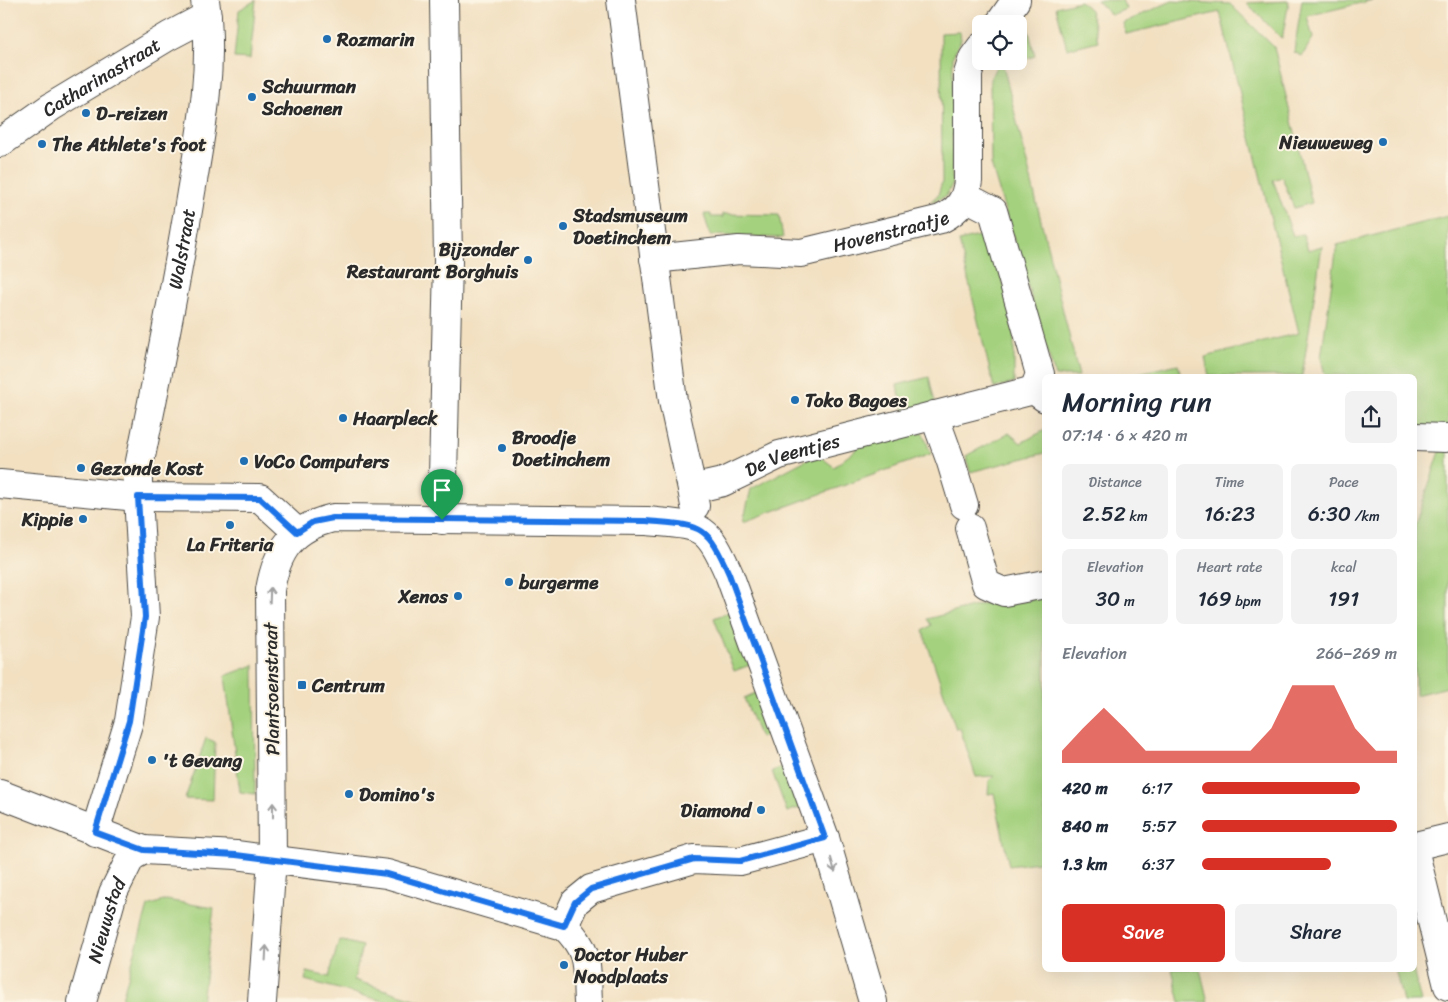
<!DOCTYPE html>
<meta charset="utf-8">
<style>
:root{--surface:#fff;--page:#f2f2f3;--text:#1f2937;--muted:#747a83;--accent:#d93025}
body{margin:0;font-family:Sriracha,sans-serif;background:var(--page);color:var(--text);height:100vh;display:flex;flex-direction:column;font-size:19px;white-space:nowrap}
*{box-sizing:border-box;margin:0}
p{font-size:16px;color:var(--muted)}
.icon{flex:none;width:28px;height:28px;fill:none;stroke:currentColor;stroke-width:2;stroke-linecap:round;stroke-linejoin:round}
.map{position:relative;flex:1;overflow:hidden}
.drawer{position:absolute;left:1042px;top:374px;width:375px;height:598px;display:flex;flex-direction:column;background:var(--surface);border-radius:8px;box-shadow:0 5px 20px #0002}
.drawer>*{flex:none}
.controls{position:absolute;left:972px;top:15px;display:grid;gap:10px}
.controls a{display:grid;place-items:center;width:55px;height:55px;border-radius:8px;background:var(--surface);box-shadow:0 5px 20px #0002;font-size:25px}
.pin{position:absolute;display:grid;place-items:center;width:42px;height:42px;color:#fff;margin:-51px -21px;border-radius:50% 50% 50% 0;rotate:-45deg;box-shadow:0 0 5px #0007}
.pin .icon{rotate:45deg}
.round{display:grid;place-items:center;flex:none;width:52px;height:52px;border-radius:8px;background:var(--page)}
.summary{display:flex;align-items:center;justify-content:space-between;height:85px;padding:0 20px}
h1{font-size:28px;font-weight:600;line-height:38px}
.metrics{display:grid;grid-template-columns:repeat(3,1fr);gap:8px;height:85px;padding:5px 20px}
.metrics div{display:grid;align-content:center;border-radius:8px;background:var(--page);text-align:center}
.metrics b{font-size:21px;font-weight:600}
.metrics small{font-size:14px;font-weight:400}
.metrics p{font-size:14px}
.chart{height:140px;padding:10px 20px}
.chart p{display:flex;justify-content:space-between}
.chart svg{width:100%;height:90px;margin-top:5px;fill:var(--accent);opacity:.7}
.cta{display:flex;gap:10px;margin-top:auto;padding:10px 20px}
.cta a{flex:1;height:58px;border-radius:8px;background:var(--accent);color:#fff;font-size:20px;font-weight:600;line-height:58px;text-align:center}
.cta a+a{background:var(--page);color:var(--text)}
ul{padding:0 20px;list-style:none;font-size:16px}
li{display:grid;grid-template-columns:80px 60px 1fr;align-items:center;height:38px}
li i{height:12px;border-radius:6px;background:var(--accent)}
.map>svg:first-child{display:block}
.green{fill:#a4d17e;stroke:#687e54}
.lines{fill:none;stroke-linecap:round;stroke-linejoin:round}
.minor-casing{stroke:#494642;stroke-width:30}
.minor{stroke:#fff;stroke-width:28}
.oneway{stroke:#a0a0a0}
.route-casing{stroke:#fff;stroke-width:10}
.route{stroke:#1a73e8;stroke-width:6}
.poi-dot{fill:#1f6fb2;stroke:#fcf5e5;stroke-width:2}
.labels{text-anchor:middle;stroke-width:4;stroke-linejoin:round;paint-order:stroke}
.poi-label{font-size:19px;font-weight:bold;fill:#2b2b2b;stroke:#fcf5e5;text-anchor:start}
.street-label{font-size:19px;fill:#2b2b2b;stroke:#fcf5e5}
</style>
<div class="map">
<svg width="1448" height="1002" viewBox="0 0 1448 1002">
<rect width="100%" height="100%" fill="#fcf5e5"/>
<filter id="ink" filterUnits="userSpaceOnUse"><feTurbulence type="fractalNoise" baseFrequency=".02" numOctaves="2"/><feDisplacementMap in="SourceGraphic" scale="10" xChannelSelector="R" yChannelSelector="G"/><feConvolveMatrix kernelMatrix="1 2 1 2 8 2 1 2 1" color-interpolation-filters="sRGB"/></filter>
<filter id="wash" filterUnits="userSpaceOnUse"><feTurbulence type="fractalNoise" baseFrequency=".0096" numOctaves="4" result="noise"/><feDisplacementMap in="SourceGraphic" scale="20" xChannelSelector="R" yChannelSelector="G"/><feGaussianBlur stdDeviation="1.12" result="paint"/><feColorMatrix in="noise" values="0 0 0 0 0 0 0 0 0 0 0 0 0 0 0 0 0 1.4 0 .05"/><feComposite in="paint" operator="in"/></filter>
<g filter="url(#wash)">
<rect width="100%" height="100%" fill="#f2e0c1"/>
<g class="green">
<path d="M 256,0 L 250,59 L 234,58 L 239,10 Z"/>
<path d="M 1097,0 L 1122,0 L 1126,9 L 1111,15 Z"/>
<path d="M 1302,0 L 1373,0 L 1307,16 L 1313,38 L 1302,56 L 1294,52 Z"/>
<path d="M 1080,1 L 1090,10 L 1098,41 L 1067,49 L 1056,7 Z"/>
<path d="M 1172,1 L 1230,4 L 1274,47 L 1312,203 L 1294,208 L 1282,177 L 1273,180 L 1293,236 L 1303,234 L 1308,250 L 1322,246 L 1302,376 L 1209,376 L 1205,357 L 1299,333 L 1220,12 L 1126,34 L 1123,23 Z"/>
<path d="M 1289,1 L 1282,39 L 1247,3 Z"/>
<path d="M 1025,16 L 1035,56 L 1019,61 L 1019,24 L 1016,24 Z"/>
<path d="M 960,32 L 961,40 L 953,56 L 952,185 L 946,196 L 929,203 L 938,195 L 942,182 L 941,33 Z"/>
<path d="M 999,61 L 1016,61 L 1003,65 L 1079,376 L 1055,376 L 991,164 L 990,79 Z"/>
<path d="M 704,214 L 711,214 L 711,217 L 723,217 L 723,214 L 779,215 L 783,238 L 710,235 Z"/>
<path d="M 1448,216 L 1448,427 L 1415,427 L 1415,376 L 1325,375 L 1321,358 L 1337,245 Z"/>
<path d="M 987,234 L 1014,315 L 1014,383 L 994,388 L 959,241 Z"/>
<path d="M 1178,364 L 1181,376 L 1126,376 Z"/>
<path d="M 929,377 L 935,403 L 904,411 L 897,385 Z"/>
<path d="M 1448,428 L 1448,687 L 1415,695 L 1415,525 Z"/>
<path d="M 1045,430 L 1045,453 L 970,472 L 966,456 L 1009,433 L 1021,443 Z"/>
<path d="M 923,433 L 931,454 L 743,522 L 751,489 L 817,454 L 834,467 L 857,449 L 855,442 Z"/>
<path d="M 1045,596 L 1045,861 L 1009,866 L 994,793 L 988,794 L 989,781 L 994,776 L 976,777 L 960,728 L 956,729 L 923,631 L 931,625 L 927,619 L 998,600 L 1000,607 Z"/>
<path d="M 729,612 L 750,665 L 734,671 L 714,618 Z"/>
<path d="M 254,665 L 255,794 L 240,792 L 225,676 Z"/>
<path d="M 760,691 L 775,732 L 760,738 L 744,698 Z"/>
<path d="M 206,738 L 215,742 L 213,800 L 185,799 Z"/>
<path d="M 788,765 L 802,807 L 787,812 L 772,771 Z"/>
<path d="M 166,900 L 214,908 L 202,1002 L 121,1002 L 148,906 Z"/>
<path d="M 339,940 L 362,946 L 354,980 L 424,1002 L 387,1002 L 305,980 L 307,972 L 329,977 Z"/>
<path d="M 1172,969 L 1200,969 L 1208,1002 L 1180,1002 Z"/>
<path d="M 1395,969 L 1413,969 L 1421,1002 L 1403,1002 Z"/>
</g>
</g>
<g filter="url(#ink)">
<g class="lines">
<g class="minor-casing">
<g id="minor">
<path d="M 621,0 L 673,401 L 692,489"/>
<path d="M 999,24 L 1016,0"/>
<path id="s1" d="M 0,143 L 51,107 L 169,36 L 207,16"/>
<path d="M 966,197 L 993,211 L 1040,374 L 1034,390"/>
<path id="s2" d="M 654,259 L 739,250 L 801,253 L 941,219 C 959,210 966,200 968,181 L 968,74 L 973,58 L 981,47"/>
<path d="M 934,415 L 951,462 L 964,505"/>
<path d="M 1415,437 L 1446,438"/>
<path d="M 0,484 L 138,497 L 260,498 L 297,532"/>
<path id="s3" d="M 695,506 L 692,489 L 723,482 L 779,455 L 1034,390 L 1045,398"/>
<path d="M 442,520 L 448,261 L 444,0"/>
<path d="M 970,528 L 986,584 L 1004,592 L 1045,584"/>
<path d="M 0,794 L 144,850 L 236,855 L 387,874 L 564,926 C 591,952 586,967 588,1002"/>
<path id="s4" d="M 95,832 L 129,721 L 145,617 L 138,497 L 138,471 C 157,379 176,286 191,192 C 202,129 214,64 205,0"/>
<path d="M 1415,846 L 1448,838"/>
<path d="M 1415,853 L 1448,986"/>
<path d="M 564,926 L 575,902 L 591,889 L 694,859 L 740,861 L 825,838"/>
<path id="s5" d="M 82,1002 L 113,893 L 131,857 L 144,850"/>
<path d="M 262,1002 L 272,859 L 270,590 C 277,550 292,528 333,518 L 647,521 C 701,526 706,522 729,574 L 825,838 L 873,1002"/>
</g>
</g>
<use href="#minor" class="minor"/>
</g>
<defs><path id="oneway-shaft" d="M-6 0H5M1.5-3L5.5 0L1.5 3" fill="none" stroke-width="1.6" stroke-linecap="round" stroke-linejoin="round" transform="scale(1.25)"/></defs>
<g class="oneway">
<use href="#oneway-shaft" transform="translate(270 595) rotate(-88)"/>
<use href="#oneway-shaft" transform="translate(273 810) rotate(-90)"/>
<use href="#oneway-shaft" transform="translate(833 865) rotate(74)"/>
<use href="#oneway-shaft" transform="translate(266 953) rotate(-87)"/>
</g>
</g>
<g class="lines" filter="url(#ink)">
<g class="route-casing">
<path id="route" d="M 138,497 L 260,498 L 297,532 L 313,522 L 333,518 L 646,521 C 701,526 706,522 729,574 L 825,838 L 740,861 L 694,859 L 591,889 L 575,902 L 564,926 L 387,874 L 236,855 L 144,850 L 95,832 L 129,721 L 145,617 Z"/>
</g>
<use href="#route" class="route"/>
</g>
<g class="poi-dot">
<circle cx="327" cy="39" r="5"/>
<circle cx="252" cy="97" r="5"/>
<circle cx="86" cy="113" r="5"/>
<circle cx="1383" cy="142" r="5"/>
<circle cx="42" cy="144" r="5"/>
<circle cx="563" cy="226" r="5"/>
<circle cx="528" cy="260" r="5"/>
<circle cx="795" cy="400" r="5"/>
<circle cx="343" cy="418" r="5"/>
<circle cx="502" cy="448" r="5"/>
<circle cx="244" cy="461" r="5"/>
<circle cx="81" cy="468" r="5"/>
<circle cx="83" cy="519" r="5"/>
<circle cx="230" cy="525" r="5"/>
<circle cx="509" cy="582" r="5"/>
<circle cx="458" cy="596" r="5"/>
<rect x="297" y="680" width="10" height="10" rx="2.5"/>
<circle cx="152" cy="760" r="5"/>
<circle cx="349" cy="794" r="5"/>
<circle cx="761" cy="810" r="5"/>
<circle cx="564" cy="965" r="5"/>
</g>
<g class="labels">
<g class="poi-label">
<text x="337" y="46">Rozmarin</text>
<text x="262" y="93">Schuurman<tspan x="262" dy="22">Schoenen</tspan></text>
<text x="96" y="120">D-reizen</text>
<text x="1373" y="149" text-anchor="end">Nieuweweg</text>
<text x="52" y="151">The Athlete's foot</text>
<text x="573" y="222">Stadsmuseum<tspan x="573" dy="22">Doetinchem</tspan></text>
<text x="518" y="256" text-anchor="end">Bijzonder<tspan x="518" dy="22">Restaurant Borghuis</tspan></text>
<text x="805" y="407">Toko Bagoes</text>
<text x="353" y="425">Haarpleck</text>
<text x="512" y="444">Broodje<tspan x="512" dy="22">Doetinchem</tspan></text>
<text x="254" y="468">VoCo Computers</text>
<text x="91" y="475">Gezonde Kost</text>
<text x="73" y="526" text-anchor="end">Kippie</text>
<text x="230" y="551" text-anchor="middle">La Friteria</text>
<text x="519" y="589">burgerme</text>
<text x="448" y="603" text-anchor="end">Xenos</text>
<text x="312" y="692">Centrum</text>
<text x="162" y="767">'t Gevang</text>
<text x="359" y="801">Domino's</text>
<text x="751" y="817" text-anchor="end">Diamond</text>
<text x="574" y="961">Doctor Huber<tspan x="574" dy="22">Noodplaats</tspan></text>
</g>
<g class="street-label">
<text dy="7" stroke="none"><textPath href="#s1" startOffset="121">Catharinastraat</textPath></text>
<text dy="7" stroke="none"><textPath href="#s2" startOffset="240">Hovenstraatje</textPath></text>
<text dy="7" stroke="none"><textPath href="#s4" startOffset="594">Walstraat</textPath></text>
<text dy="7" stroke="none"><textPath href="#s3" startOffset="124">De Veentjes</textPath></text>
<text transform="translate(271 689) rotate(-91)" y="7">Plantsoenstraat</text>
<text dy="7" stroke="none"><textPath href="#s5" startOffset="85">Nieuwstad</textPath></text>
</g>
</g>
</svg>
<div class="controls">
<a><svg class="icon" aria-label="locate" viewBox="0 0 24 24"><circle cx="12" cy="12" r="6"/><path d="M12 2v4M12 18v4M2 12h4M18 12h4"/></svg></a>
</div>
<div class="pin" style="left:442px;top:520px;background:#1e9e55"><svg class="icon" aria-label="arrive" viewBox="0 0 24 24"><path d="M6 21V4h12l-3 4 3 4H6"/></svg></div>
<section class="drawer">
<div class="summary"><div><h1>Morning run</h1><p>07:14 · 6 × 420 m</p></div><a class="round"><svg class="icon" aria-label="share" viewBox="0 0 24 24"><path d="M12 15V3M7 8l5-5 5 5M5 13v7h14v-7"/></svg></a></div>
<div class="metrics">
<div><p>Distance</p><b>2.52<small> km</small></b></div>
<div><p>Time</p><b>16:23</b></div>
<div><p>Pace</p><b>6:30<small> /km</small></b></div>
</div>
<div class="metrics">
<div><p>Elevation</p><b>30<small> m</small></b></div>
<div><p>Heart rate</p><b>169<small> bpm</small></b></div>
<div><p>kcal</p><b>191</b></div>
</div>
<div class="chart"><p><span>Elevation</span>266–269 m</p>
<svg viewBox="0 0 160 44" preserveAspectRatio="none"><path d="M0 44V38L10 27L20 17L30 27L40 38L50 38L60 38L70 38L80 38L90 38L100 27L110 6L120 6L130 6L140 27L150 38L160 38V44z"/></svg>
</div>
<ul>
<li><b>420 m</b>6:17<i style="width:81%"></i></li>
<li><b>840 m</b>5:57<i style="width:100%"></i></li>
<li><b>1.3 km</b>6:37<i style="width:66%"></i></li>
</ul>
<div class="cta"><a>Save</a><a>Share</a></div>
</section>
</div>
